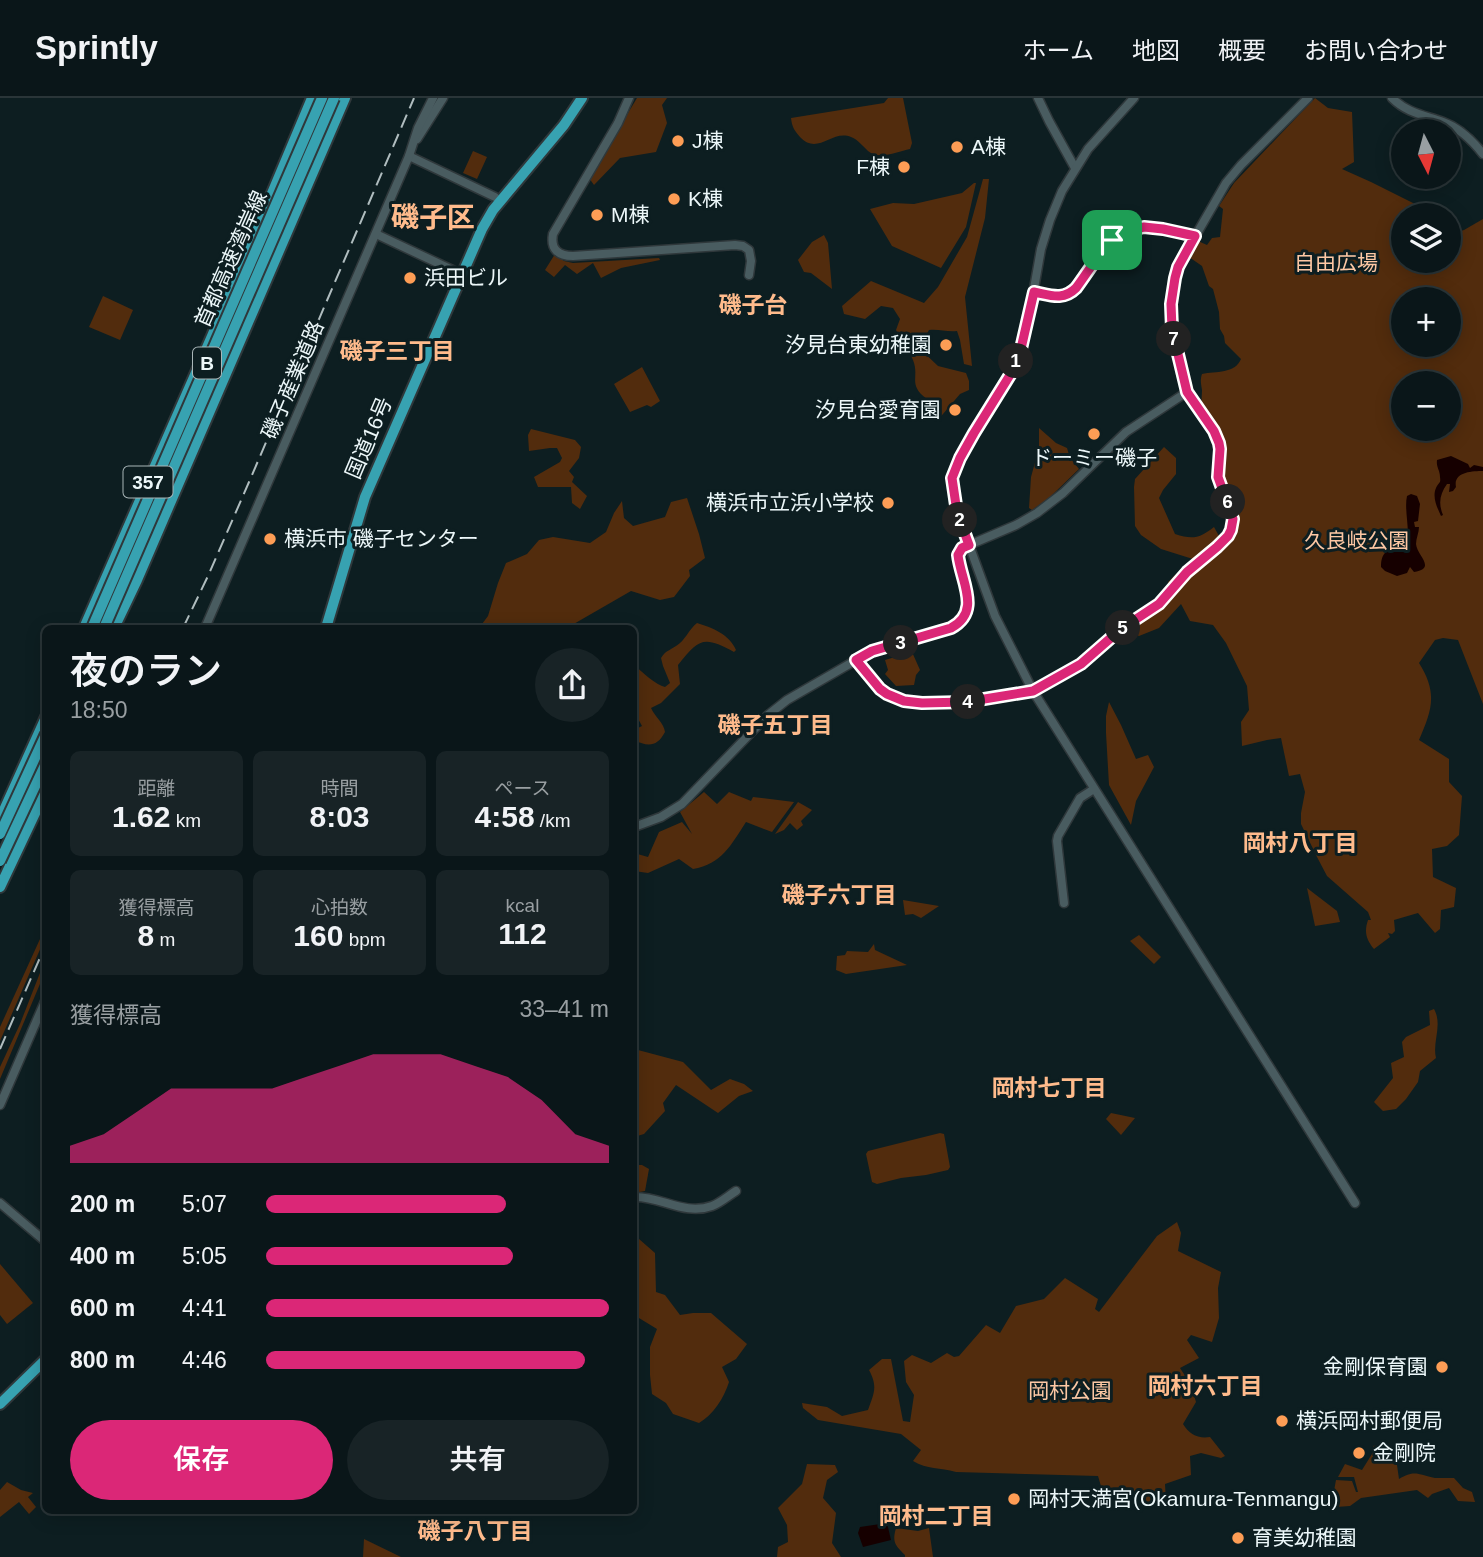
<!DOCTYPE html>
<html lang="ja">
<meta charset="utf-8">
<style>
:root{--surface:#0a1619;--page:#182326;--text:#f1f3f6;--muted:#999fa2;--line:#2a3538;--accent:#db2777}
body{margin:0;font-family:Arial,"Noto Sans JP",sans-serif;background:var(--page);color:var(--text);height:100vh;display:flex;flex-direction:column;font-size:26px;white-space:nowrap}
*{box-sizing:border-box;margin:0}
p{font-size:23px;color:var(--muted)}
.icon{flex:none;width:38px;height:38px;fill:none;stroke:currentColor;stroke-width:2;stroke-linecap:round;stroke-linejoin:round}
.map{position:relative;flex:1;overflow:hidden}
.details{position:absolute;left:42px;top:527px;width:595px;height:889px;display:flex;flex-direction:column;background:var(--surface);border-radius:10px;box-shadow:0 4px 18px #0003,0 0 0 2px var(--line)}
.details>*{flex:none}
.needle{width:46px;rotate:174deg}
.buttons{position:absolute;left:1391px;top:21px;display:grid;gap:14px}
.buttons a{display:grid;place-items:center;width:70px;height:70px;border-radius:50%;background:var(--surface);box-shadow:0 4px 18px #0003,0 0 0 2px var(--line);font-size:35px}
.pin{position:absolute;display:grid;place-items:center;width:60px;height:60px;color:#fff;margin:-30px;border-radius:14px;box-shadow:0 4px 10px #0006}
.km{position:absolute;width:35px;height:35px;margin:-18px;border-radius:50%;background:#222;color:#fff;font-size:19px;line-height:35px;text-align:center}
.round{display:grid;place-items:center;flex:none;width:74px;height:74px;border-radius:37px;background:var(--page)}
.headline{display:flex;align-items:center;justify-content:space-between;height:119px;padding:0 28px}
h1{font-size:38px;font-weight:600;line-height:52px}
.metrics{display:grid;grid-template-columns:repeat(3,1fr);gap:10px;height:119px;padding:7px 28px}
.metrics div{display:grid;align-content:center;border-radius:10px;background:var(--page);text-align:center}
.metrics b{font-size:30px;font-weight:600}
.metrics small{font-size:19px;font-weight:400}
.metrics p{font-size:19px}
.chart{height:196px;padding:14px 28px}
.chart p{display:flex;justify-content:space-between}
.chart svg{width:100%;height:126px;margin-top:7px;fill:var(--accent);opacity:.7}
.button{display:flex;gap:14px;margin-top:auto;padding:14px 28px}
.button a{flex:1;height:80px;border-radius:42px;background:var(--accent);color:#fff;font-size:28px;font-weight:600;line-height:80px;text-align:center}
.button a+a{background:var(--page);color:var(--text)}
ul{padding:0 28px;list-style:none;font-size:23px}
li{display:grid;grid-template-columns:112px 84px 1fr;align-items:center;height:52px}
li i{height:18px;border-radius:9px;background:var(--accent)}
header{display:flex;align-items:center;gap:42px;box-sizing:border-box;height:98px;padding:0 35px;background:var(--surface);border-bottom:2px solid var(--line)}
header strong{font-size:33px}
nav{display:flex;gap:38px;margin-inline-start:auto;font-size:24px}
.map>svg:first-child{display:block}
.green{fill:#522c0d;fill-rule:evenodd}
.water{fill:#160000}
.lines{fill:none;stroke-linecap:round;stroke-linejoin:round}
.minor-casing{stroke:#2f383b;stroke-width:11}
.highway-casing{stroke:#2f383b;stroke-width:14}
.minor{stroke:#495c60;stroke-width:8}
.highway{stroke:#37a2b1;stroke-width:10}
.rail{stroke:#b0bdbf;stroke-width:2;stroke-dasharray:14 7;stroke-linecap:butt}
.highway-bridge-casing{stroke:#2f383b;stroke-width:14;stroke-linecap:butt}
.highway-bridge{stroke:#37a2b1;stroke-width:10}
.route-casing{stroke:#fff;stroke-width:14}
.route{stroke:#db2777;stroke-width:9}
.poi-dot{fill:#fd9d55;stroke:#0d1e21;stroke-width:2.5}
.labels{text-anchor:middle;stroke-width:6;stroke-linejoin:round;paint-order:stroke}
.shield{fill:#0d1e21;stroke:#a9b6b8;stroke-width:2}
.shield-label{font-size:19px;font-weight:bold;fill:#ecf7f9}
.poi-label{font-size:21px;fill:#ecf7f9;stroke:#0d1e21;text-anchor:start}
.street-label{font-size:21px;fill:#ecf7f9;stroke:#0d1e21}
.park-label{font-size:21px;fill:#fdc8a4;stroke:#0d1e21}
.neighbourhood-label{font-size:23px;font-weight:bold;fill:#ffbb8c;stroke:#0d1e21}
.district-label{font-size:28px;font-weight:bold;fill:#ffbb8c;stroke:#0d1e21}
</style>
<header>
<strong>Sprintly</strong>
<nav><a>ホーム</a><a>地図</a><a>概要</a><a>お問い合わせ</a></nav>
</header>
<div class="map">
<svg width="1483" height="1459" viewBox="0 0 1483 1459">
<rect width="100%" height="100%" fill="#0d1e21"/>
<g class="green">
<path d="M 637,0 L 667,0 L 662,7 L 667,25 L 656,54 L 620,60 L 594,87 L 589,80 Z"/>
<path d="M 888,0 L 903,0 L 912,45 L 910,51 C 897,54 879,62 868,53 C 863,48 857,41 851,39 C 832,31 818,58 800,39 C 794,32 792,29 791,20 L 884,5 Z"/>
<path d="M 1315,0 L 1328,10 L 1352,14 L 1354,64 L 1342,71 L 1371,84 L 1423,110 L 1442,115 L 1443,117 L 1404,117 L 1404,163 L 1449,163 L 1449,127 L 1455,135 L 1464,132 L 1483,121 L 1483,606 L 1458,542 L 1443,540 L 1435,542 L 1419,565 C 1438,595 1432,612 1419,642 L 1449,661 L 1449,684 L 1462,698 L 1459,737 L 1447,748 L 1432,751 L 1433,779 L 1456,790 L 1454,809 L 1441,812 L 1440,831 L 1435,835 L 1418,815 L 1394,822 L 1395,833 L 1392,836 L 1388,835 L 1390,839 L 1374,851 C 1366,841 1364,834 1368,822 L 1371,822 L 1368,814 L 1327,778 L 1317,759 L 1301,726 L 1301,715 L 1305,694 L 1300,676 L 1289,678 L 1281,640 L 1267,642 L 1242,648 L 1241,624 L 1249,612 L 1247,588 L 1226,545 L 1213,527 L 1190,523 L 1181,506 L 1159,530 L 1139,538 L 1127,532 L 1171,497 L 1168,484 L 1176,476 L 1196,462 L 1161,451 L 1141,437 L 1135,428 L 1134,389 L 1135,381 L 1164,349 L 1176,360 L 1176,376 L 1163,392 L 1159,400 L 1175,436 C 1193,442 1200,440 1214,429 L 1224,447 C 1251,432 1223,400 1222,378 C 1222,367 1226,356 1223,345 C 1219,332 1206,321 1202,308 C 1201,304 1202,297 1202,292 C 1201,286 1200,282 1202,276 C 1216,273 1235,276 1241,261 L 1225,245 L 1224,238 L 1220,231 L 1219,214 L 1213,191 L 1209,188 L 1202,168 L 1189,159 L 1198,143 L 1207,147 L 1212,140 L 1220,139 L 1223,111 L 1219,108 L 1234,85 ZM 1404,201 L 1449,201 L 1449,247 L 1404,247 ZM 1404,285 L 1449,285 L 1449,331 L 1404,331 Z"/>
<path d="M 473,53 L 487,59 L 477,81 L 463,75 Z"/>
<path d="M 983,81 L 989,81 L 985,120 L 965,199 L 972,268 L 964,266 L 960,242 L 957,233 C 947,234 939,231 929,232 L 919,250 L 938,268 L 966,275 L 969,283 L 969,292 L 960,296 L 937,323 L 926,319 L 927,301 C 907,286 920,280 913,262 C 909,252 901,242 896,232 L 900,221 L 893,210 L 881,208 L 865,221 L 844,216 L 842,208 L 871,183 L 924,205 L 938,189 L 967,139 Z"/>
<path d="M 974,85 L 976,85 L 966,129 L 941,170 L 892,148 L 870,111 L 893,105 L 914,106 L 962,95 Z"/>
<path d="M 824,137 L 828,145 L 832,191 L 811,175 L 804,174 L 798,162 L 812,144 Z"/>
<path d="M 555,156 L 564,163 L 573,165 L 659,160 L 660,162 L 621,170 L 601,180 L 593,165 L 577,176 L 565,167 L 554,179 L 545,172 Z"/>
<path d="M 103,198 L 133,212 L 120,242 L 89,229 Z"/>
<path d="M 642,269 L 660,303 L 651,309 L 647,307 L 630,314 L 614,286 Z"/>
<path d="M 1039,330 L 1056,345 L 1067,350 L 1070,360 L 1079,371 L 1049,400 L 1032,412 L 1029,410 L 1031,379 L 1039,350 Z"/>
<path d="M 531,331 L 575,342 L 581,349 L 579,360 L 569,373 L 574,379 L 572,384 L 587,398 L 580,411 L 572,405 L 571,389 L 538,389 L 534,379 L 560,364 L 562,360 L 557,350 L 550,350 L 529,353 L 528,337 Z"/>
<path d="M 687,400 L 699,436 L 705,460 L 689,472 L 690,478 L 674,499 L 660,502 L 631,493 L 572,527 L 561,530 L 479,530 L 488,518 L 498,485 L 506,465 L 527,456 L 539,442 L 553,439 L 590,445 L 606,434 L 614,415 L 622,403 L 624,420 L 633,428 L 665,419 L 671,404 Z"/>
<path d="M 697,525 C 713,530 729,536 736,552 L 734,554 C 703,537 699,541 678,567 L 680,586 L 661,605 L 651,610 C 655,619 664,625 665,634 C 657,649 648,649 634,642 L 634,632 L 642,628 L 636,617 L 634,617 L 634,567 C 642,574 656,587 665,589 L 670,585 L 663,568 L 661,560 C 666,552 669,553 676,548 C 685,543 689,531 697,525 Z"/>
<path d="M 912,554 L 920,572 L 916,577 L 914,587 L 896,588 L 885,576 L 888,572 L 885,562 Z"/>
<path d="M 1109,604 L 1121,627 L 1136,661 L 1148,657 L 1154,669 L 1136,703 L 1131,727 L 1109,687 L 1106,635 L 1106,618 Z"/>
<path d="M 704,694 L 717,706 L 729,694 L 751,703 L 753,699 L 794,704 L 772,734 L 746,724 C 731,747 722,766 693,771 L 679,761 L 648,775 L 634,773 L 634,755 L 648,759 L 659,734 L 682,724 L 692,736 L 680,714 Z"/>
<path d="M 798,704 L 812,712 L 801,723 L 803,727 L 797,732 L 790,725 L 784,732 L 775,736 Z"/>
<path d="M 1307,790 L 1337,813 L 1340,824 L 1315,828 Z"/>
<path d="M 903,802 L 939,808 L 921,820 L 913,816 L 905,817 Z"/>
<path d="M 45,830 L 45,840 L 0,943 L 0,929 Z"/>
<path d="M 1139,837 L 1161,859 L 1154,866 L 1130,843 Z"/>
<path d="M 874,846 L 875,852 L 907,867 L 846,876 L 836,872 L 837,858 L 845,857 L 847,853 L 868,854 Z"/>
<path d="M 45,862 L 45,874 L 0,981 L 0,969 L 20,926 Z"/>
<path d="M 1434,911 C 1443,927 1432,944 1436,960 L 1420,973 L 1418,984 L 1406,1001 L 1396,1011 L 1383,1013 L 1374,1004 L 1393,980 L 1391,965 L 1404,959 L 1402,944 L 1406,939 L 1430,927 L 1429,913 Z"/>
<path d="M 638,952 L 683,964 L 711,992 L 730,981 L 744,986 L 753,993 L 739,998 L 718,1015 L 676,987 L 663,1005 L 665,1013 L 644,1036 L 634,1039 L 634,956 Z"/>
<path d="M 1111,1015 L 1135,1020 L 1121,1037 L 1106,1021 Z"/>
<path d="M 940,1035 L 944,1036 L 950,1069 L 948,1072 L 926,1077 L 901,1080 L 877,1086 L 872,1084 L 866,1056 L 868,1053 Z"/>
<path d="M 634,1067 L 642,1067 L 649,1071 L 645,1093 L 634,1095 Z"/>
<path d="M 1177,1124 L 1181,1135 L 1178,1153 L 1221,1174 L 1218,1190 L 1219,1220 L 1212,1244 L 1191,1237 L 1187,1242 L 1199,1260 L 1180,1270 L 1191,1287 L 1196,1304 L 1183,1326 C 1189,1336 1198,1341 1210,1339 L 1225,1358 L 1221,1360 L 1201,1355 L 1190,1358 L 1191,1377 L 1165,1386 L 1166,1404 L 1154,1406 L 1130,1398 L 1128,1391 L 1103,1395 L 1098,1378 L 956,1374 C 940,1369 927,1372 913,1363 L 921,1352 L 901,1336 L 818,1322 L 803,1310 L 802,1305 L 827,1309 L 842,1318 L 868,1312 C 874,1295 878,1289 869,1272 L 882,1261 L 891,1261 L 903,1323 L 910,1324 L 914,1297 L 906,1284 L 904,1263 L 912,1257 L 931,1265 L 947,1255 L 954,1259 L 959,1258 L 986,1227 L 1000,1235 L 1016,1208 L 1044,1201 L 1065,1180 L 1098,1201 L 1095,1211 L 1099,1214 L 1157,1138 Z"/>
<path d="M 634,1139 L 639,1141 L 655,1155 L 656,1194 L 665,1197 L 680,1217 L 693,1215 L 711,1215 L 747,1246 L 736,1261 L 722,1269 L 729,1284 C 724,1300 713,1317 699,1325 L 673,1316 L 666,1305 L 652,1296 L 650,1277 L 650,1249 L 657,1231 L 634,1217 L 634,1208 L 637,1199 L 634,1186 Z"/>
<path d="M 0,1166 L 33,1205 L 7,1226 L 0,1217 Z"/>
<path d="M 1389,1345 L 1396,1360 L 1399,1381 C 1415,1371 1419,1377 1435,1380 C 1441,1380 1448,1380 1454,1380 L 1463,1390 L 1472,1394 L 1475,1404 L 1458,1403 L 1449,1390 L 1432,1396 L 1428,1400 L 1417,1392 L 1361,1400 L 1350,1408 L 1336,1409 L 1329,1402 L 1334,1393 L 1336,1382 L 1352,1383 L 1356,1394 L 1358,1394 L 1354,1379 L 1338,1379 L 1345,1366 L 1362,1372 L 1372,1356 L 1373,1348 Z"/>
<path d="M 807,1366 L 835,1367 L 838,1374 L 827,1382 L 823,1400 L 836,1415 L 832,1445 L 841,1459 L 777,1459 L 778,1449 L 788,1444 L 787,1427 L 778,1410 L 802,1386 Z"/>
<path d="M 7,1384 L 21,1392 L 33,1395 L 28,1399 L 36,1409 L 29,1416 L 19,1404 L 0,1419 L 0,1392 Z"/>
<path d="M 896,1430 L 918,1433 L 929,1430 L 933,1459 L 905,1459 L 905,1457 C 895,1447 892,1444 896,1430 Z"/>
<path d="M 364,1441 L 401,1459 L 363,1459 Z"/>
</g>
<g class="water">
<path d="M 1451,358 L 1468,366 L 1470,370 L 1474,367 L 1483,369 L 1483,373 C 1472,373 1453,374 1456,389 L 1453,393 L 1449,394 L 1450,386 L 1447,386 C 1440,396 1438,405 1443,417 L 1441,418 C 1437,409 1432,399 1436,390 C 1439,383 1441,386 1440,379 C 1440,372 1436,369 1437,362 Z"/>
<path d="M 1411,396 L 1417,398 L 1420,406 L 1418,423 L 1414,424 L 1415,429 L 1419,429 C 1419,435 1416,440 1416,446 C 1417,458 1437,470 1414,474 L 1410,469 L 1407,475 L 1397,478 L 1385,473 L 1381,469 C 1381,462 1382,457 1387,453 L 1395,453 L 1407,445 C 1410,430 1404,412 1407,398 Z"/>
<path d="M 887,1425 L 891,1442 L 863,1449 L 858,1435 L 860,1429 Z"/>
</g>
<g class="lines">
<g class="minor-casing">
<g id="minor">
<path d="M 629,0 L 618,25 L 553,136 C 550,152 559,158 573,158 L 735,147 L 743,148 L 749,152 L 751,163 L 749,177"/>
<path d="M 1038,0 L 1049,23 L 1075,70"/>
<path d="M 1134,0 L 1088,51 L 1062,93 L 1050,122 L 1041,151 L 1027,230 L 1020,255 L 1010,277 L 960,361 L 952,380 L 957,414 L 995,518 L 1033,593 L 1355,1105"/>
<path d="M 1392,0 C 1407,15 1424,17 1443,24 C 1460,30 1472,42 1483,56"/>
<path d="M 417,41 L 443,0"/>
<path d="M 409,58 L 495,99"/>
<path d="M 376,136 L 461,176"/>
<path d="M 1034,194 C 1049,197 1064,203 1076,190 C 1093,166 1112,128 1147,129 C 1163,130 1179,134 1195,138"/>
<path d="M 205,530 L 409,58 L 418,30 L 433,0"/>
<path d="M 856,562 L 870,581 L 880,591 L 887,596 L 904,603 L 922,605 L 966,604 L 1033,593 L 1081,566 L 1121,531 L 1159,506 L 1187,474 L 1217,449 L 1228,438 L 1231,432 L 1233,421 L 1218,379 L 1219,345 L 1215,333 L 1187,294 L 1174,240 L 1171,206 L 1175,180 L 1185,156 L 1226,85 L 1241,67 L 1308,0"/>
<path d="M 634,729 L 661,719 L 682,706 L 768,617 L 787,602 L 872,553 L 951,530 C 992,507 946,473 962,450 L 1016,427 L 1037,415 L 1063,395 L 1126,334 L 1187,294"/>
<path d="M 1064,805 L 1057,743 L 1058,738 L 1080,700 L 1094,691"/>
<path d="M 0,1007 L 46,901"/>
<path d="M 634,1099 C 661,1098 684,1118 712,1108 C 720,1105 728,1098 736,1093"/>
<path d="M 0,1105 L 46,1144"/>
</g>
</g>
<g class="highway-casing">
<g id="highway">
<path d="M 84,530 L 212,238 L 312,0"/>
<path d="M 114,530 L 137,482 L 345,0"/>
<path d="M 326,530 L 365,399 L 482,131 L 493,112 L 564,27 L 582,0"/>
<path d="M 0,721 L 46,619"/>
<path d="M 0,789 L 46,692"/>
<path d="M 0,1306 L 46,1261"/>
</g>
</g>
<use href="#minor" class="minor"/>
<use href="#highway" class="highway"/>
<g class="rail">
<path d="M 183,530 L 208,478 L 249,384 L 414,0"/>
<path d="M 0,951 L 46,846"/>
</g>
<g class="highway-bridge-casing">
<g id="highway-bridge">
<path d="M 92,530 L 322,0"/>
<path d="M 104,530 L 334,0"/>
<path d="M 0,736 L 46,636"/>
<path d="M 0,763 L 46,665"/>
</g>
</g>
<use href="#highway-bridge" class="highway-bridge"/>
</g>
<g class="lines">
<g class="route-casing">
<path id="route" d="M 1144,129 L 1163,131 L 1195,138 L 1178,169 L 1175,180 L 1171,206 L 1172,231 L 1187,294 L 1214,333 L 1219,345 L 1220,351 L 1218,379 L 1233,421 L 1231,432 L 1228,438 L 1217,449 L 1187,474 L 1159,506 L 1121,531 L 1081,566 L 1033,593 L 966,604 L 922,605 L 904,603 L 887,596 L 880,591 L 856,562 L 872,553 L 951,530 C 982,513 961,484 958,457 L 962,450 L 969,447 L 957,414 L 952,380 L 960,360 L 974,335 L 1010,277 L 1020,255 L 1034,194 C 1050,197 1063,203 1076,190 C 1096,163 1108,136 1144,129 Z"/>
</g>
<use href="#route" class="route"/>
</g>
<g class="poi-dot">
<circle cx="678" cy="43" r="7"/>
<circle cx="957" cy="49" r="7"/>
<circle cx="904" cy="69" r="7"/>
<circle cx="674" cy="101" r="7"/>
<circle cx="597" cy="117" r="7"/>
<circle cx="410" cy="180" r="7"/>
<circle cx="946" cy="247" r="7"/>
<circle cx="955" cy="312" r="7"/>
<circle cx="1094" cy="336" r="7"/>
<circle cx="888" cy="405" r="7"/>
<circle cx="270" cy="441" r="7"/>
<circle cx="1442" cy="1269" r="7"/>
<circle cx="1282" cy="1323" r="7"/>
<circle cx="1359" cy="1355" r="7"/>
<circle cx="1014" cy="1401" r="7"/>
<circle cx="1238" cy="1440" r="7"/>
</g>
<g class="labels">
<g class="shield">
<rect x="193" y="249.5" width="28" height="31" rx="5"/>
<rect x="123.5" y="368.5" width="49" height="31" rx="5"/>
</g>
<g class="shield-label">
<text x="207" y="272">B</text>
<text x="148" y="391">357</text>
</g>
<g class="poi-label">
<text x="692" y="50">J棟</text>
<text x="971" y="56">A棟</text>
<text x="890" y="76" text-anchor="end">F棟</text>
<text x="688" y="108">K棟</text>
<text x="611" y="124">M棟</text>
<text x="424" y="187">浜田ビル</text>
<text x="932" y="254" text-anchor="end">汐見台東幼稚園</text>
<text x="941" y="319" text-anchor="end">汐見台愛育園</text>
<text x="1094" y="367" text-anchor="middle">ドーミー磯子</text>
<text x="874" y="412" text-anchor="end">横浜市立浜小学校</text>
<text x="284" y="448">横浜市 磯子センター</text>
<text x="1428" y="1276" text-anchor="end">金剛保育園</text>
<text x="1296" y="1330">横浜岡村郵便局</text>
<text x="1373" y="1362">金剛院</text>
<text x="1028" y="1408">岡村天満宮(Okamura-Tenmangu)</text>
<text x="1252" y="1447">育美幼稚園</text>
</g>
<g class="street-label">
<text transform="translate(231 161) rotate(-66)" y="7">首都高速湾岸線</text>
<text transform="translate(293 282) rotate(-67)" y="7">磯子産業道路</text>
<text transform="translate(369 340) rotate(-67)" y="7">国道16号</text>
</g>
<g class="park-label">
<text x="1336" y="172">自由広場</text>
<text x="1357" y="450">久良岐公園</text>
<text x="1070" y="1300">岡村公園</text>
</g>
<g class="neighbourhood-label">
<text x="753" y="215">磯子台</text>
<text x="397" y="261">磯子三丁目</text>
<text x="775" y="635">磯子五丁目</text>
<text x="1300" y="753">岡村八丁目</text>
<text x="839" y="805">磯子六丁目</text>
<text x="1049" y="998">岡村七丁目</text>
<text x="1205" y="1296">岡村六丁目</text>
<text x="936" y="1426">岡村二丁目</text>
<text x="475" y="1441">磯子八丁目</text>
</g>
<g class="district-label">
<text x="433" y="129">磯子区</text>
</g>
</g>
</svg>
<div class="buttons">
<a><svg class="needle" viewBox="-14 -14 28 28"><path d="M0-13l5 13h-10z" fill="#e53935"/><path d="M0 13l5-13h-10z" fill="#999fa2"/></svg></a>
<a><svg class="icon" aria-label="layers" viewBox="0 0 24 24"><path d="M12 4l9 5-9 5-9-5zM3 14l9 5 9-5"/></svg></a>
<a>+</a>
<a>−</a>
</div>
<div class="pin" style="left:1112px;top:142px;background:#1e9e55"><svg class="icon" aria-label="arrive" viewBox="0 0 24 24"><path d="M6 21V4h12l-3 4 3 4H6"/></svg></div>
<b class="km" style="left:1016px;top:263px">1</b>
<b class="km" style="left:960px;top:422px">2</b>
<b class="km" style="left:901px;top:545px">3</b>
<b class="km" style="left:968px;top:604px">4</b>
<b class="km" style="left:1123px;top:530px">5</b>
<b class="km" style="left:1228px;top:404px">6</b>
<b class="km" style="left:1174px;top:241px">7</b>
<section class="details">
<div class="headline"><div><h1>夜のラン</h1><p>18:50</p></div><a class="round"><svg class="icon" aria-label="share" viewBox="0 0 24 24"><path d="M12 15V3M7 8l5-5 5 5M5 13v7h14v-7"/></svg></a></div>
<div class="metrics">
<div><p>距離</p><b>1.62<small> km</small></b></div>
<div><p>時間</p><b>8:03</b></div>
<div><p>ペース</p><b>4:58<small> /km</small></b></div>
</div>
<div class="metrics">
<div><p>獲得標高</p><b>8<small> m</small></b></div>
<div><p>心拍数</p><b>160<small> bpm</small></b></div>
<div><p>kcal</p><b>112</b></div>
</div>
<div class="chart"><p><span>獲得標高</span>33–41 m</p>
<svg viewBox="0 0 160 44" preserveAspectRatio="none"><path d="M0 44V38L10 34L20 26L30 18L40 18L50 18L60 18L70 14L80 10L90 6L100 6L110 6L120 10L130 14L140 22L150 34L160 38V44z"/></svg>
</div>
<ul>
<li><b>200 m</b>5:07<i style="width:70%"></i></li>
<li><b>400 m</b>5:05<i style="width:72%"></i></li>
<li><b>600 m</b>4:41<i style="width:100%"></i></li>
<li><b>800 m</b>4:46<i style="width:93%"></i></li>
</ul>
<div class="button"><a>保存</a><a>共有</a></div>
</section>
</div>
